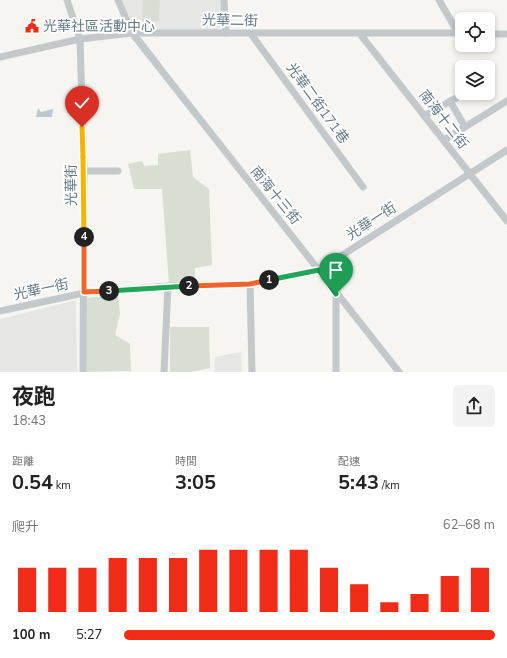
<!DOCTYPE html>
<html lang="zh-TW">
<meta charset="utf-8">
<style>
:root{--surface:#fff;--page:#f2f2f2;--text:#222;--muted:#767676;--accent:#f02b17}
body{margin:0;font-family:"Nunito Sans","Noto Sans TC",sans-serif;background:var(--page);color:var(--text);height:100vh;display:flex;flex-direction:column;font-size:15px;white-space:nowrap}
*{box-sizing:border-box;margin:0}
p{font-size:13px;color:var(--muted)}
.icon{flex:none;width:22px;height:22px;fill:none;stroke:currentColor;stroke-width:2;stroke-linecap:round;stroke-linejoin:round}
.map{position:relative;height:372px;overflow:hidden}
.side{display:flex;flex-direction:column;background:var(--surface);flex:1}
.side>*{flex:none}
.controls{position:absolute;left:455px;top:12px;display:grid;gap:8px}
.controls a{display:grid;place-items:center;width:40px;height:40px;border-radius:6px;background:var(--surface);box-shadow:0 2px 6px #0003;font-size:20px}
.pin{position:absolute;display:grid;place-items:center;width:34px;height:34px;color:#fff;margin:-41px -17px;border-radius:50% 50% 50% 0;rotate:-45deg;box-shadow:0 0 4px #0007}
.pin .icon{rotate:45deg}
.km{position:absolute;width:20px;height:20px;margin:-10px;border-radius:50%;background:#222;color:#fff;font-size:11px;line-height:20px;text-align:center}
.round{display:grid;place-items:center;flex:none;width:42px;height:42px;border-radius:6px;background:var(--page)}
.headline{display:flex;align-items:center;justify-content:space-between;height:68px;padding:0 12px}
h1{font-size:22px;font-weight:700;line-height:30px}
.stats{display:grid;grid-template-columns:repeat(3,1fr);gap:6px;height:68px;padding:4px 12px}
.stats div{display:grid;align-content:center}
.stats b{font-size:20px;font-weight:700}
.stats small{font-size:11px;font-weight:400}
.stats p{font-size:11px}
.chart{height:112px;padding:8px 12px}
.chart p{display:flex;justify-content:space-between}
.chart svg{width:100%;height:72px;margin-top:4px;stroke:var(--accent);stroke-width:6}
ul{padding:0 12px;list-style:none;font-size:13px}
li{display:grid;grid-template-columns:64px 48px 1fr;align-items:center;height:30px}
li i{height:10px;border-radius:5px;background:var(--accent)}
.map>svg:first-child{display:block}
.built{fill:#e6e7e5}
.green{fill:#d8ded2}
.water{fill:#bacacc}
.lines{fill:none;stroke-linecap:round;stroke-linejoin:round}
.stream{stroke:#bacacc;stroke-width:1.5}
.minor{stroke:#c3c8ca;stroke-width:7}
.split-1-casing{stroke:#fff;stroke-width:8}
.split-2-casing{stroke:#fff;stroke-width:8}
.split-3-casing{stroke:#fff;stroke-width:8}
.split-4-casing{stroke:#fff;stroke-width:8}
.split-5-casing{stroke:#fff;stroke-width:8}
.split-6-casing{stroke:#fff;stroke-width:8}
.split-1{stroke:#22a559;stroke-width:5}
.split-2{stroke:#f0652b;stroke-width:5}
.split-3{stroke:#22a559;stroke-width:5}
.split-4{stroke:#f0652b;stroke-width:5}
.split-5{stroke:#f5b400;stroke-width:5}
.split-6{stroke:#f5b400;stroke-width:5}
.labels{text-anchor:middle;stroke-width:4;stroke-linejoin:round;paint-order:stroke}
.street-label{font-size:14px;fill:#627a85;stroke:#fff}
.poi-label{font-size:14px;fill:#627a85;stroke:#fff;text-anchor:start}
</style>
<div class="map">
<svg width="507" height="372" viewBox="0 0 507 372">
<rect width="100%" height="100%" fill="#f6f5f1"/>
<g class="built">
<path d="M 118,0 L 223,0 L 226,21 L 217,30 L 130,30 Z"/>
<path d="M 76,300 L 77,372 L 0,372 L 0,319 Z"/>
<path d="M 241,352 L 242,372 L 214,372 L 215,357 Z"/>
</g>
<g class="green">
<path d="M 143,0 L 160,0 L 159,21 L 142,21 Z"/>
<path d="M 190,150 L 193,177 L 209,189 L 212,265 L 195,268 L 195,283 L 169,284 L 162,189 L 134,189 L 128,164 L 142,161 L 144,166 L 158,165 L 158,154 Z"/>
<path d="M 118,295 L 120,314 L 115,335 L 130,344 L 131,371 L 84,372 L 84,298 Z"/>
<path d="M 170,327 L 209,327 L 210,368 L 190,372 L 170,372 Z"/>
</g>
<path class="water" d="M 38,108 L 41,112 L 53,109 L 52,117 L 36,117 Z"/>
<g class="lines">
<path class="stream" d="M 140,38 L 161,65"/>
<g class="minor">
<path d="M 67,0 L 80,39 L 84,171 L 83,372"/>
<path d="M 118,0 L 132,33 L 399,372"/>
<path d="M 224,0 L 226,33"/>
<path d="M 439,0 L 458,33"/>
<path d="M 251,34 L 363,187"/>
<path d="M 360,34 L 507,221"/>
<path d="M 488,34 L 507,34"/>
<path d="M 0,57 L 80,39 L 132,33 L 462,33"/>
<path d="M 450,101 L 465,127"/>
<path d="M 424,116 L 465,93"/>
<path d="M 444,140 L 507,101"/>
<path d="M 84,171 L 118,171"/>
<path d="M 250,284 L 252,372"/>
<path d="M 336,294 L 336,372"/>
<path d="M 0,311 L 84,293 L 168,286 L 250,284 L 319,270 L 507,150"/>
<path d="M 164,372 L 168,286"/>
</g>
</g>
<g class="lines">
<g class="split-1-casing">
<path id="split-1" d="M 269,280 L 319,270 L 336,294"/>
</g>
<g class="split-2-casing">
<path id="split-2" d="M 189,286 L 250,284 L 269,280"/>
</g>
<g class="split-3-casing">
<path id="split-3" d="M 109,291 L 189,286"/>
</g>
<g class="split-4-casing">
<path id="split-4" d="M 84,237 L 84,292 L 109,291"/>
</g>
<g class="split-5-casing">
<path id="split-5" d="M 83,157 L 84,237"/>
</g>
<g class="split-6-casing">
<path id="split-6" d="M 82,127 L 83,157"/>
</g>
<use href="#split-1" class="split-1"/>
<use href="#split-2" class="split-2"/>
<use href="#split-3" class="split-3"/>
<use href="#split-4" class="split-4"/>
<use href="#split-5" class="split-5"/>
<use href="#split-6" class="split-6"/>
</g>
<defs>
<g id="civic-bare" transform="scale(1.08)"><path d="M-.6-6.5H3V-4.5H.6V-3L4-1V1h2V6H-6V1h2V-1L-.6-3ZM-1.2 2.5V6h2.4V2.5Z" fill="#f02b17" stroke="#fff" stroke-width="2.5" paint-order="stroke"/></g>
</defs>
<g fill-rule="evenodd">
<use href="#civic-bare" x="32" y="26"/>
</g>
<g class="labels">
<g class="street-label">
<text transform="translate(230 20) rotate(1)" y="5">光華二街</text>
<text transform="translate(318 103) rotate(54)" y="5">光華二街171巷</text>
<text transform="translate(444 119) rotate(52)" y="5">南海十二街</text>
<text transform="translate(71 185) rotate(-91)" y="5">光華街</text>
<text transform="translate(276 195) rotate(51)" y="5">南海十三街</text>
<text transform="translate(371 221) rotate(-33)" y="5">光華一街</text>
<text transform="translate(41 289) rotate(-12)" y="5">光華一街</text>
</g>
<g class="poi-label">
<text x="43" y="31">光華社區活動中心</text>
</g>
</g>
</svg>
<div class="controls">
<a><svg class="icon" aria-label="locate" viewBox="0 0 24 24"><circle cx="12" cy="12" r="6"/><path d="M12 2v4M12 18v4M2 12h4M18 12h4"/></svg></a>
<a><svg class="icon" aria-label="layers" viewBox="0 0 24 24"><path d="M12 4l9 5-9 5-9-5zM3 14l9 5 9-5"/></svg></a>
</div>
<div class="pin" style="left:336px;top:294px;background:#1e9e55"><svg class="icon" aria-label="arrive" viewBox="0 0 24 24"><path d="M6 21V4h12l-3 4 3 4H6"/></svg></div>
<div class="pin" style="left:82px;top:127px;background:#d93025"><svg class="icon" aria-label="check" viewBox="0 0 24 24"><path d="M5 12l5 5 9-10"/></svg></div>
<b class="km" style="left:269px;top:280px">1</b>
<b class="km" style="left:189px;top:286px">2</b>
<b class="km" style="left:109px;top:291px">3</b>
<b class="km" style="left:84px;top:237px">4</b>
</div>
<section class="side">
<div class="headline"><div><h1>夜跑</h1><p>18:43</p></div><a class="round"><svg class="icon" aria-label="share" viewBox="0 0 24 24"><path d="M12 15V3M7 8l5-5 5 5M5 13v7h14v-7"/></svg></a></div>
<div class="stats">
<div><p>距離</p><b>0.54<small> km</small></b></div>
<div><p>時間</p><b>3:05</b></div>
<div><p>配速</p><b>5:43<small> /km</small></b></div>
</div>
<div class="chart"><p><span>爬升</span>62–68 m</p>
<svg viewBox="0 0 160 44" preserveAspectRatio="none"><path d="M5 44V17M15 44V17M25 44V17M35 44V11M45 44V11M55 44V11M65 44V6M75 44V6M85 44V6M95 44V6M105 44V17M115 44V27M125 44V38M135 44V33M145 44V22M155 44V17"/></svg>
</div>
<ul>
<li><b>100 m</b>5:27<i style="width:100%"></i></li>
</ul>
</section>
